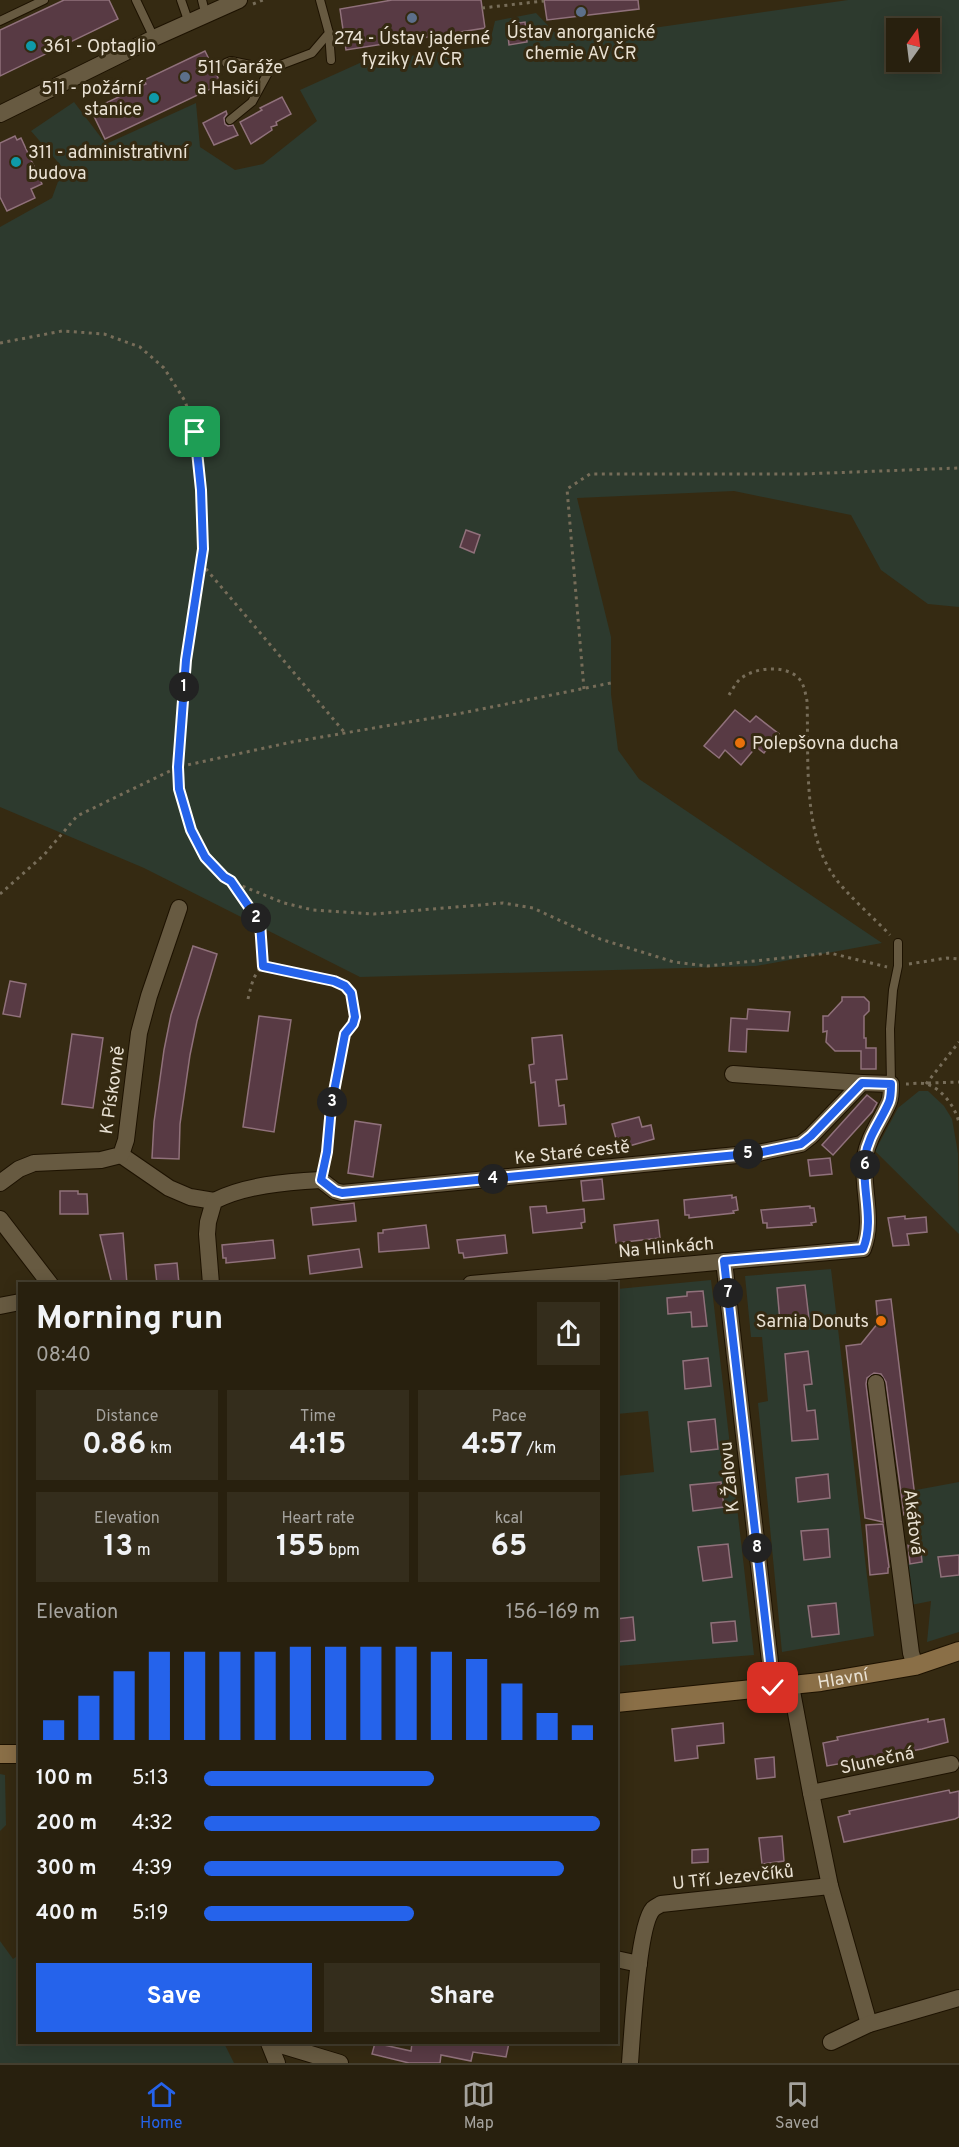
<!DOCTYPE html>
<meta charset="utf-8">
<style>
:root{--surface:#28200e;--page:#342d1c;--text:#f1f3f6;--muted:#a5a39e;--line:#443e2e;--accent:#2563eb}
body{margin:0;font-family:Overpass,sans-serif;background:var(--page);color:var(--text);height:100vh;display:flex;flex-direction:column;font-size:22px;white-space:nowrap}
*{box-sizing:border-box;margin:0}
p{font-size:20px;color:var(--muted)}
.icon{flex:none;width:33px;height:33px;fill:none;stroke:currentColor;stroke-width:2;stroke-linecap:round;stroke-linejoin:round}
.map{position:relative;flex:1;overflow:hidden}
.details{position:absolute;left:18px;top:1282px;width:600px;height:762px;display:flex;flex-direction:column;background:var(--surface);border-radius:0px;box-shadow:0 3px 15px #0003,0 0 0 2px var(--line)}
.details>*{flex:none}
.needle{width:39px;rotate:14deg}
.fabs{position:absolute;left:886px;top:18px;display:grid;gap:12px}
.fabs a{display:grid;place-items:center;width:54px;height:54px;border-radius:0px;background:var(--surface);box-shadow:0 3px 15px #0003,0 0 0 2px var(--line);font-size:30px}
.pin{position:absolute;display:grid;place-items:center;width:51px;height:51px;color:#fff;margin:-26px;border-radius:12px;box-shadow:0 3px 9px #0006}
.km{position:absolute;width:30px;height:30px;margin:-15px;border-radius:50%;background:#222;color:#fff;font-size:16px;line-height:30px;text-align:center}
.round{display:grid;place-items:center;flex:none;width:63px;height:63px;border-radius:0px;background:var(--page)}
.summary{display:flex;align-items:center;justify-content:space-between;height:102px;padding:0 18px}
h1{font-size:33px;font-weight:700;line-height:45px}
.stats{display:grid;grid-template-columns:repeat(3,1fr);gap:9px;height:102px;padding:6px 18px}
.stats div{display:grid;align-content:center;border-radius:0px;background:var(--page);text-align:center}
.stats b{font-size:30px;font-weight:700}
.stats small{font-size:16px;font-weight:400}
.stats p{font-size:16px}
.chart{height:168px;padding:12px 18px}
.chart p{display:flex;justify-content:space-between}
.chart svg{width:100%;height:108px;margin-top:6px;stroke:var(--accent);stroke-width:6}
.primary-button{display:flex;gap:12px;margin-top:auto;padding:12px 18px}
.primary-button a{flex:1;height:69px;border-radius:0px;background:var(--accent);color:#fff;font-size:24px;font-weight:700;line-height:69px;text-align:center}
.primary-button a+a{background:var(--page);color:var(--text)}
ul{padding:0 18px;list-style:none;font-size:20px}
li{display:grid;grid-template-columns:96px 72px 1fr;align-items:center;height:45px}
li i{height:15px;border-radius:8px;background:var(--accent)}
.tabs{display:flex;justify-content:space-around;align-items:center;height:84px;border-top:2px solid var(--line);background:var(--surface);font-size:16px;color:var(--muted)}
.tabs a{display:grid;justify-items:center;gap:3px}
.tabs .active{color:var(--accent)}
.map>svg:first-child{display:block}
.green{fill:#2d3a2e;fill-rule:evenodd}
.building{fill:#583a44;stroke:#90717b;stroke-width:1.5}
.lines{fill:none;stroke-linecap:round;stroke-linejoin:round}
.lane-casing{stroke:#1d1200;stroke-width:10}
.street-casing{stroke:#1d1200;stroke-width:18}
.secondary-casing{stroke:#1d1200;stroke-width:20}
.path{stroke:#776d59;stroke-width:3;stroke-dasharray:3 4.5;stroke-linecap:butt}
.lane{stroke:#675a41;stroke-width:8}
.street{stroke:#675a41;stroke-width:16}
.secondary{stroke:#8a6f47;stroke-width:18}
.route-casing{stroke:#fff;stroke-width:12}
.route{stroke:#2563eb;stroke-width:8}
.service-dot{fill:#5c6f8a;stroke:#352a12;stroke-width:2}
.culture-dot{fill:#0f9aa8;stroke:#352a12;stroke-width:2}
.food-dot{fill:#e8710a;stroke:#352a12;stroke-width:2}
.labels{text-anchor:middle;stroke-width:6;stroke-linejoin:round;paint-order:stroke}
.poi-label{font-size:18px;fill:#e9e1d3;stroke:#352a12;text-anchor:start}
.street-label{font-size:18px;fill:#e9e1d3;stroke:#352a12}
</style>
<div class="map">
<svg width="959" height="2063" viewBox="0 0 959 2063">
<rect width="100%" height="100%" fill="#352a12"/>
<g class="green">
<path d="M 848,0 L 959,0 L 959,607 L 928,604 L 881,570 L 851,515 L 734,491 L 577,498 L 611,637 L 611,694 L 618,750 L 639,779 L 882,943 L 756,966 L 360,977 L 144,868 L 0,807 L 0,227 L 52,198 L 63,168 L 31,131 L 74,102 L 106,144 L 196,103 L 200,147 L 235,170 L 263,164 L 317,121 L 300,90 L 362,62 L 489,46 L 495,21 L 536,13 L 563,41 ZM 897,28 L 930,28 L 930,62 L 897,62 Z"/>
<path d="M 919,1091 L 928,1091 L 944,1106 L 952,1119 L 958,1153 L 959,1234 L 875,1151 L 898,1108 Z"/>
<path d="M 831,1269 L 874,1636 L 782,1652 L 758,1403 L 768,1401 L 762,1337 L 751,1337 L 745,1276 Z"/>
<path d="M 711,1280 L 754,1655 L 617,1666 L 617,1476 L 654,1472 L 648,1411 L 617,1414 L 617,1289 Z"/>
<path d="M 959,1482 L 959,1632 L 927,1642 L 931,1601 L 911,1605 L 906,1564 L 922,1562 L 916,1490 Z"/>
<path d="M 0,1774 L 5,1775 L 6,1825 L 0,1831 Z"/>
<path d="M 0,1941 L 13,1959 L 19,1955 L 20,2043 L 224,2043 L 234,2063 L 0,2063 Z"/>
</g>
<g class="building">
<path d="M 64,0 L 109,0 L 118,19 L 0,76 L 0,30 Z"/>
<path d="M 392,0 L 481,0 L 485,28 L 346,50 L 340,9 Z"/>
<path d="M 544,0 L 638,0 L 639,9 L 547,20 Z"/>
<path d="M 525,22 L 527,42 L 509,45 L 507,25 Z"/>
<path d="M 205,51 L 221,84 L 105,139 L 91,110 L 146,84 L 144,80 Z"/>
<path d="M 282,97 L 291,114 L 276,122 L 277,125 L 271,127 L 272,130 L 251,144 L 240,122 L 262,110 L 260,108 Z"/>
<path d="M 226,111 L 227,114 L 224,118 L 225,124 L 228,126 L 233,125 L 238,135 L 214,145 L 203,123 Z"/>
<path d="M 15,136 L 17,140 L 21,138 L 42,184 L 31,189 L 35,198 L 7,211 L 0,197 L 0,143 Z"/>
<path d="M 466,530 L 480,535 L 474,553 L 460,547 Z"/>
<path d="M 735,710 L 750,722 L 756,716 L 779,734 L 764,753 L 756,747 L 741,765 L 725,750 L 719,758 L 704,746 Z"/>
<path d="M 193,946 L 217,954 L 197,1021 L 190,1055 L 180,1124 L 179,1159 L 152,1158 L 154,1122 L 164,1050 L 171,1015 Z"/>
<path d="M 10,981 L 26,984 L 20,1017 L 3,1014 Z"/>
<path d="M 842,997 L 864,997 L 869,1002 L 869,1011 L 864,1016 L 864,1038 L 866,1038 L 866,1048 L 876,1048 L 876,1069 L 861,1069 L 861,1051 L 835,1051 L 826,1042 L 827,1031 L 823,1032 L 823,1016 L 828,1016 L 842,1001 Z"/>
<path d="M 748,1009 L 790,1012 L 788,1031 L 747,1029 L 746,1052 L 729,1051 L 731,1018 L 747,1019 Z"/>
<path d="M 259,1016 L 291,1020 L 274,1132 L 243,1127 Z"/>
<path d="M 72,1034 L 103,1038 L 93,1108 L 62,1104 Z"/>
<path d="M 562,1035 L 567,1079 L 556,1080 L 559,1106 L 564,1105 L 566,1124 L 539,1126 L 535,1082 L 531,1083 L 529,1065 L 534,1064 L 532,1038 Z"/>
<path d="M 867,1095 L 877,1103 L 872,1112 L 833,1155 L 822,1145 Z"/>
<path d="M 639,1117 L 642,1127 L 651,1125 L 654,1139 L 629,1146 L 628,1143 L 618,1146 L 612,1124 Z"/>
<path d="M 355,1121 L 381,1125 L 373,1177 L 348,1173 Z"/>
<path d="M 830,1158 L 832,1174 L 810,1176 L 808,1160 Z"/>
<path d="M 602,1179 L 604,1199 L 583,1201 L 581,1181 Z"/>
<path d="M 60,1191 L 78,1191 L 78,1194 L 87,1194 L 88,1214 L 60,1214 Z"/>
<path d="M 732,1195 L 732,1198 L 736,1197 L 738,1210 L 733,1211 L 734,1213 L 689,1218 L 689,1215 L 685,1215 L 684,1200 Z"/>
<path d="M 354,1203 L 356,1221 L 313,1225 L 311,1208 Z"/>
<path d="M 546,1206 L 547,1213 L 584,1209 L 585,1222 L 581,1223 L 582,1228 L 533,1233 L 530,1207 Z"/>
<path d="M 810,1206 L 810,1208 L 814,1208 L 816,1222 L 811,1223 L 812,1225 L 767,1228 L 767,1223 L 763,1223 L 761,1210 Z"/>
<path d="M 905,1216 L 905,1219 L 926,1217 L 927,1232 L 907,1234 L 909,1245 L 893,1246 L 888,1218 Z"/>
<path d="M 658,1220 L 660,1238 L 616,1243 L 614,1225 Z"/>
<path d="M 426,1225 L 429,1248 L 379,1252 L 378,1233 L 383,1233 L 383,1230 Z"/>
<path d="M 123,1233 L 127,1284 L 112,1284 L 100,1235 Z"/>
<path d="M 505,1235 L 507,1253 L 464,1258 L 463,1253 L 459,1253 L 457,1240 Z"/>
<path d="M 273,1240 L 275,1258 L 226,1263 L 226,1258 L 223,1258 L 222,1245 Z"/>
<path d="M 359,1249 L 362,1267 L 310,1274 L 308,1256 Z"/>
<path d="M 177,1263 L 179,1284 L 157,1284 L 155,1265 Z"/>
<path d="M 805,1285 L 809,1319 L 780,1322 L 777,1288 Z"/>
<path d="M 703,1291 L 707,1326 L 692,1327 L 691,1312 L 668,1314 L 667,1298 L 687,1296 L 687,1292 Z"/>
<path d="M 891,1299 L 917,1514 L 904,1515 L 886,1382 L 881,1374 L 874,1373 L 867,1378 L 866,1384 L 883,1522 L 865,1518 L 846,1346 L 861,1344 L 878,1323 L 876,1301 Z"/>
<path d="M 808,1351 L 812,1384 L 804,1385 L 807,1411 L 815,1410 L 818,1439 L 792,1441 L 785,1354 Z"/>
<path d="M 708,1358 L 711,1386 L 685,1389 L 683,1361 Z"/>
<path d="M 715,1419 L 718,1449 L 691,1452 L 688,1422 Z"/>
<path d="M 828,1474 L 830,1498 L 798,1502 L 796,1478 Z"/>
<path d="M 721,1482 L 724,1507 L 693,1511 L 690,1485 Z"/>
<path d="M 883,1524 L 889,1567 L 888,1568 L 888,1573 L 870,1575 L 866,1525 Z"/>
<path d="M 828,1529 L 830,1557 L 804,1560 L 801,1531 Z"/>
<path d="M 920,1543 L 922,1562 L 910,1564 L 908,1545 Z"/>
<path d="M 728,1544 L 732,1577 L 703,1581 L 698,1547 Z"/>
<path d="M 959,1555 L 959,1575 L 941,1577 L 938,1557 Z"/>
<path d="M 836,1603 L 839,1634 L 812,1637 L 808,1606 Z"/>
<path d="M 633,1617 L 635,1640 L 616,1642 L 616,1619 Z"/>
<path d="M 735,1621 L 737,1641 L 713,1643 L 711,1623 Z"/>
<path d="M 928,1719 L 928,1722 L 944,1719 L 948,1742 L 922,1749 L 827,1766 L 823,1743 L 838,1740 L 837,1737 Z"/>
<path d="M 723,1723 L 724,1743 L 697,1746 L 698,1758 L 675,1761 L 672,1729 Z"/>
<path d="M 774,1757 L 775,1777 L 757,1779 L 755,1759 Z"/>
<path d="M 949,1790 L 950,1793 L 959,1791 L 959,1817 L 955,1819 L 844,1842 L 838,1817 L 850,1814 L 849,1811 Z"/>
<path d="M 782,1836 L 784,1861 L 762,1864 L 759,1838 Z"/>
<path d="M 708,1849 L 708,1862 L 692,1863 L 692,1850 Z"/>
<path d="M 375,2043 L 411,2051 L 412,2043 L 509,2043 L 506,2057 L 473,2052 L 471,2061 L 441,2055 L 440,2063 L 409,2063 L 372,2054 Z"/>
</g>
<g class="lines">
<g class="lane-casing">
<g id="lane">
<path d="M 136,0 L 154,38"/>
<path d="M 181,0 L 189,23"/>
<path d="M 202,0 L 206,16"/>
<path d="M 0,21 L 44,0"/>
<path d="M 329,33 L 331,60"/>
<path d="M 226,63 L 231,61 L 270,69 L 312,53 L 329,33 L 320,0"/>
<path d="M 230,120 L 252,102 L 270,69"/>
<path d="M 891,1084 L 890,1029 L 893,990 L 898,966 L 898,943"/>
<path d="M 321,1180 L 328,1152 L 331,1107 L 344,1034"/>
</g>
</g>
<g class="street-casing">
<g id="street">
<path d="M 0,114 L 154,38 L 239,0"/>
<path d="M 733,1074 L 862,1083"/>
<path d="M 121,1155 L 169,1188 L 190,1197 L 214,1201"/>
<path d="M 0,1183 L 19,1169 L 34,1163 L 101,1160 L 121,1155 L 126,1140 L 139,1033 L 149,996 L 179,908"/>
<path d="M 0,1219 L 50,1284"/>
<path d="M 724,1261 L 773,1688"/>
<path d="M 211,1284 L 207,1234 L 208,1222 L 214,1201 C 245,1185 286,1182 321,1180 L 335,1191 L 342,1193 L 758,1153 L 801,1144 L 811,1136 L 862,1083 L 891,1084 C 891,1090 891,1097 889,1102 C 881,1121 868,1137 865,1157 C 861,1188 875,1220 863,1249 L 471,1284"/>
<path d="M 0,1306 L 20,1302"/>
<path d="M 876,1383 L 911,1653 L 915,1666"/>
<path d="M 791,1686 L 811,1793 L 830,1886 L 869,2024"/>
<path d="M 811,1793 L 951,1764"/>
<path d="M 616,1959 L 639,1964"/>
<path d="M 831,2042 L 869,2024 L 959,1998"/>
<path d="M 269,2043 L 277,2063"/>
<path d="M 274,2043 L 340,2063"/>
<path d="M 630,2063 C 632,2036 638,1925 653,1909 C 655,1907 658,1906 661,1904 L 830,1886"/>
</g>
</g>
<g class="secondary-casing">
<g id="secondary">
<path id="s1" d="M 616,1703 L 821,1682 L 915,1666 L 959,1651"/>
<path d="M 0,1754 L 20,1754"/>
</g>
</g>
<g class="path">
<path d="M 253,4 L 263,0"/>
<path d="M 482,8 L 544,1"/>
<path d="M 0,343 L 62,331 L 104,334 L 140,347 L 164,368 L 185,401 L 195,432 L 201,490 L 203,549 L 186,660 L 178,767 L 179,789 L 191,830 L 205,857 L 224,877 L 242,886 L 284,903 L 313,910 L 374,914 L 503,903 L 533,908 L 600,939 L 674,962 L 707,966 L 830,953 L 887,967"/>
<path d="M 201,563 L 345,733"/>
<path d="M 584,689 L 567,489 L 590,474 L 803,474 L 959,468"/>
<path d="M 729,695 C 732,690 736,683 740,679 C 754,668 780,665 795,675 C 804,681 805,692 807,701 C 809,755 802,830 833,875 C 846,894 874,918 890,935"/>
<path d="M 233,883 L 260,923 L 263,966"/>
<path d="M 0,894 L 44,855 L 77,816 L 178,767 L 292,742 L 462,713 L 611,683"/>
<path d="M 909,964 L 947,958 L 959,959"/>
<path d="M 248,999 C 251,987 253,974 263,966 L 334,981 L 345,986 L 352,993 L 355,1017 L 352,1026"/>
<path d="M 928,1083 L 959,1082"/>
<path d="M 906,1084 C 912,1084 920,1082 926,1084 C 942,1088 956,1108 959,1123"/>
<path d="M 926,1084 L 959,1042"/>
</g>
<use href="#lane" class="lane"/>
<use href="#street" class="street"/>
<use href="#secondary" class="secondary"/>
</g>
<g class="lines">
<g class="route-casing">
<path id="route" d="M 195,432 L 201,490 L 203,549 L 186,660 L 178,767 L 179,789 L 191,830 L 205,857 L 224,877 L 231,881 L 260,923 L 263,966 L 334,981 L 345,986 L 351,993 L 355,1017 L 353,1024 L 345,1034 L 331,1107 L 327,1152 L 321,1180 L 335,1191 L 342,1193 L 758,1153 L 801,1144 L 811,1136 L 862,1083 L 891,1084 C 891,1090 891,1097 889,1102 C 881,1121 868,1136 865,1157 C 861,1188 875,1220 863,1249 L 724,1261 L 773,1688"/>
</g>
<use href="#route" class="route"/>
</g>
<g class="service-dot">
<circle cx="581" cy="12" r="6"/>
<circle cx="412" cy="18" r="6"/>
<circle cx="185" cy="77" r="6"/>
</g>
<g class="culture-dot">
<circle cx="31" cy="46" r="6"/>
<circle cx="154" cy="98" r="6"/>
<circle cx="16" cy="162" r="6"/>
</g>
<g class="food-dot">
<circle cx="740" cy="743" r="6"/>
<circle cx="881" cy="1321" r="6"/>
</g>
<g class="labels">
<g class="poi-label">
<text x="581" y="38" text-anchor="middle">Ústav anorganické<tspan x="581" dy="21">chemie AV ČR</tspan></text>
<text x="412" y="44" text-anchor="middle">274 - Ústav jaderné<tspan x="412" dy="21">fyziky AV ČR</tspan></text>
<text x="43" y="52">361 - Optaglio</text>
<text x="197" y="73">511 Garáže<tspan x="197" dy="21">a Hasiči</tspan></text>
<text x="142" y="94" text-anchor="end">511 - požární<tspan x="142" dy="21">stanice</tspan></text>
<text x="28" y="158">311 - administrativní<tspan x="28" dy="21">budova</tspan></text>
<text x="752" y="749">Polepšovna ducha</text>
<text x="869" y="1327" text-anchor="end">Sarnia Donuts</text>
</g>
<g class="street-label">
<text transform="translate(112 1090) rotate(-82)" y="6">K Pískovně</text>
<text transform="translate(572 1152) rotate(-6)" y="6">Ke Staré cestě</text>
<text transform="translate(666 1247) rotate(-5)" y="6">Na Hlinkách</text>
<text transform="translate(729 1477) rotate(-96)" y="6">K Žalovu</text>
<text transform="translate(914 1522) rotate(83)" y="6">Akátová</text>
<text dy="6" stroke="none"><textPath href="#s1" startOffset="228">Hlavní</textPath></text>
<text transform="translate(877 1760) rotate(-12)" y="6">Slunečná</text>
<text transform="translate(733 1877) rotate(-6)" y="6">U Tří Jezevčíků</text>
</g>
</g>
</svg>
<div class="fabs">
<a><svg class="needle" viewBox="-14 -14 28 28"><path d="M0-13l5 13h-10z" fill="#e53935"/><path d="M0 13l5-13h-10z" fill="#a5a39e"/></svg></a>
</div>
<div class="pin" style="left:195px;top:432px;background:#1e9e55"><svg class="icon" aria-label="arrive" viewBox="0 0 24 24"><path d="M6 21V4h12l-3 4 3 4H6"/></svg></div>
<div class="pin" style="left:773px;top:1688px;background:#d93025"><svg class="icon" aria-label="check" viewBox="0 0 24 24"><path d="M5 12l5 5 9-10"/></svg></div>
<b class="km" style="left:184px;top:687px">1</b>
<b class="km" style="left:256px;top:918px">2</b>
<b class="km" style="left:332px;top:1102px">3</b>
<b class="km" style="left:493px;top:1179px">4</b>
<b class="km" style="left:748px;top:1154px">5</b>
<b class="km" style="left:865px;top:1165px">6</b>
<b class="km" style="left:728px;top:1293px">7</b>
<b class="km" style="left:757px;top:1548px">8</b>
<section class="details">
<div class="summary"><div><h1>Morning run</h1><p>08:40</p></div><a class="round"><svg class="icon" aria-label="share" viewBox="0 0 24 24"><path d="M12 15V3M7 8l5-5 5 5M5 13v7h14v-7"/></svg></a></div>
<div class="stats">
<div><p>Distance</p><b>0.86<small> km</small></b></div>
<div><p>Time</p><b>4:15</b></div>
<div><p>Pace</p><b>4:57<small> /km</small></b></div>
</div>
<div class="stats">
<div><p>Elevation</p><b>13<small> m</small></b></div>
<div><p>Heart rate</p><b>155<small> bpm</small></b></div>
<div><p>kcal</p><b>65</b></div>
</div>
<div class="chart"><p><span>Elevation</span>156–169 m</p>
<svg viewBox="0 0 160 44" preserveAspectRatio="none"><path d="M5 44V36M15 44V26M25 44V16M35 44V8M45 44V8M55 44V8M65 44V8M75 44V6M85 44V6M95 44V6M105 44V6M115 44V8M125 44V11M135 44V21M145 44V33M155 44V38"/></svg>
</div>
<ul>
<li><b>100 m</b>5:13<i style="width:58%"></i></li>
<li><b>200 m</b>4:32<i style="width:100%"></i></li>
<li><b>300 m</b>4:39<i style="width:91%"></i></li>
<li><b>400 m</b>5:19<i style="width:53%"></i></li>
</ul>
<div class="primary-button"><a>Save</a><a>Share</a></div>
</section>
</div>
<nav class="tabs">
<a class="active"><svg class="icon" aria-label="home" viewBox="0 0 24 24"><path d="M3 11l9-7 9 7M6 9v11h12V9"/></svg>Home</a>
<a><svg class="icon" aria-label="map" viewBox="0 0 24 24"><path d="M3 6l6-2 6 2 6-2v14l-6 2-6-2-6 2zM9 4v14M15 6v14"/></svg>Map</a>
<a><svg class="icon" aria-label="saved" viewBox="0 0 24 24"><path d="M7 4h10v16l-5-4-5 4z"/></svg>Saved</a>
</nav>
